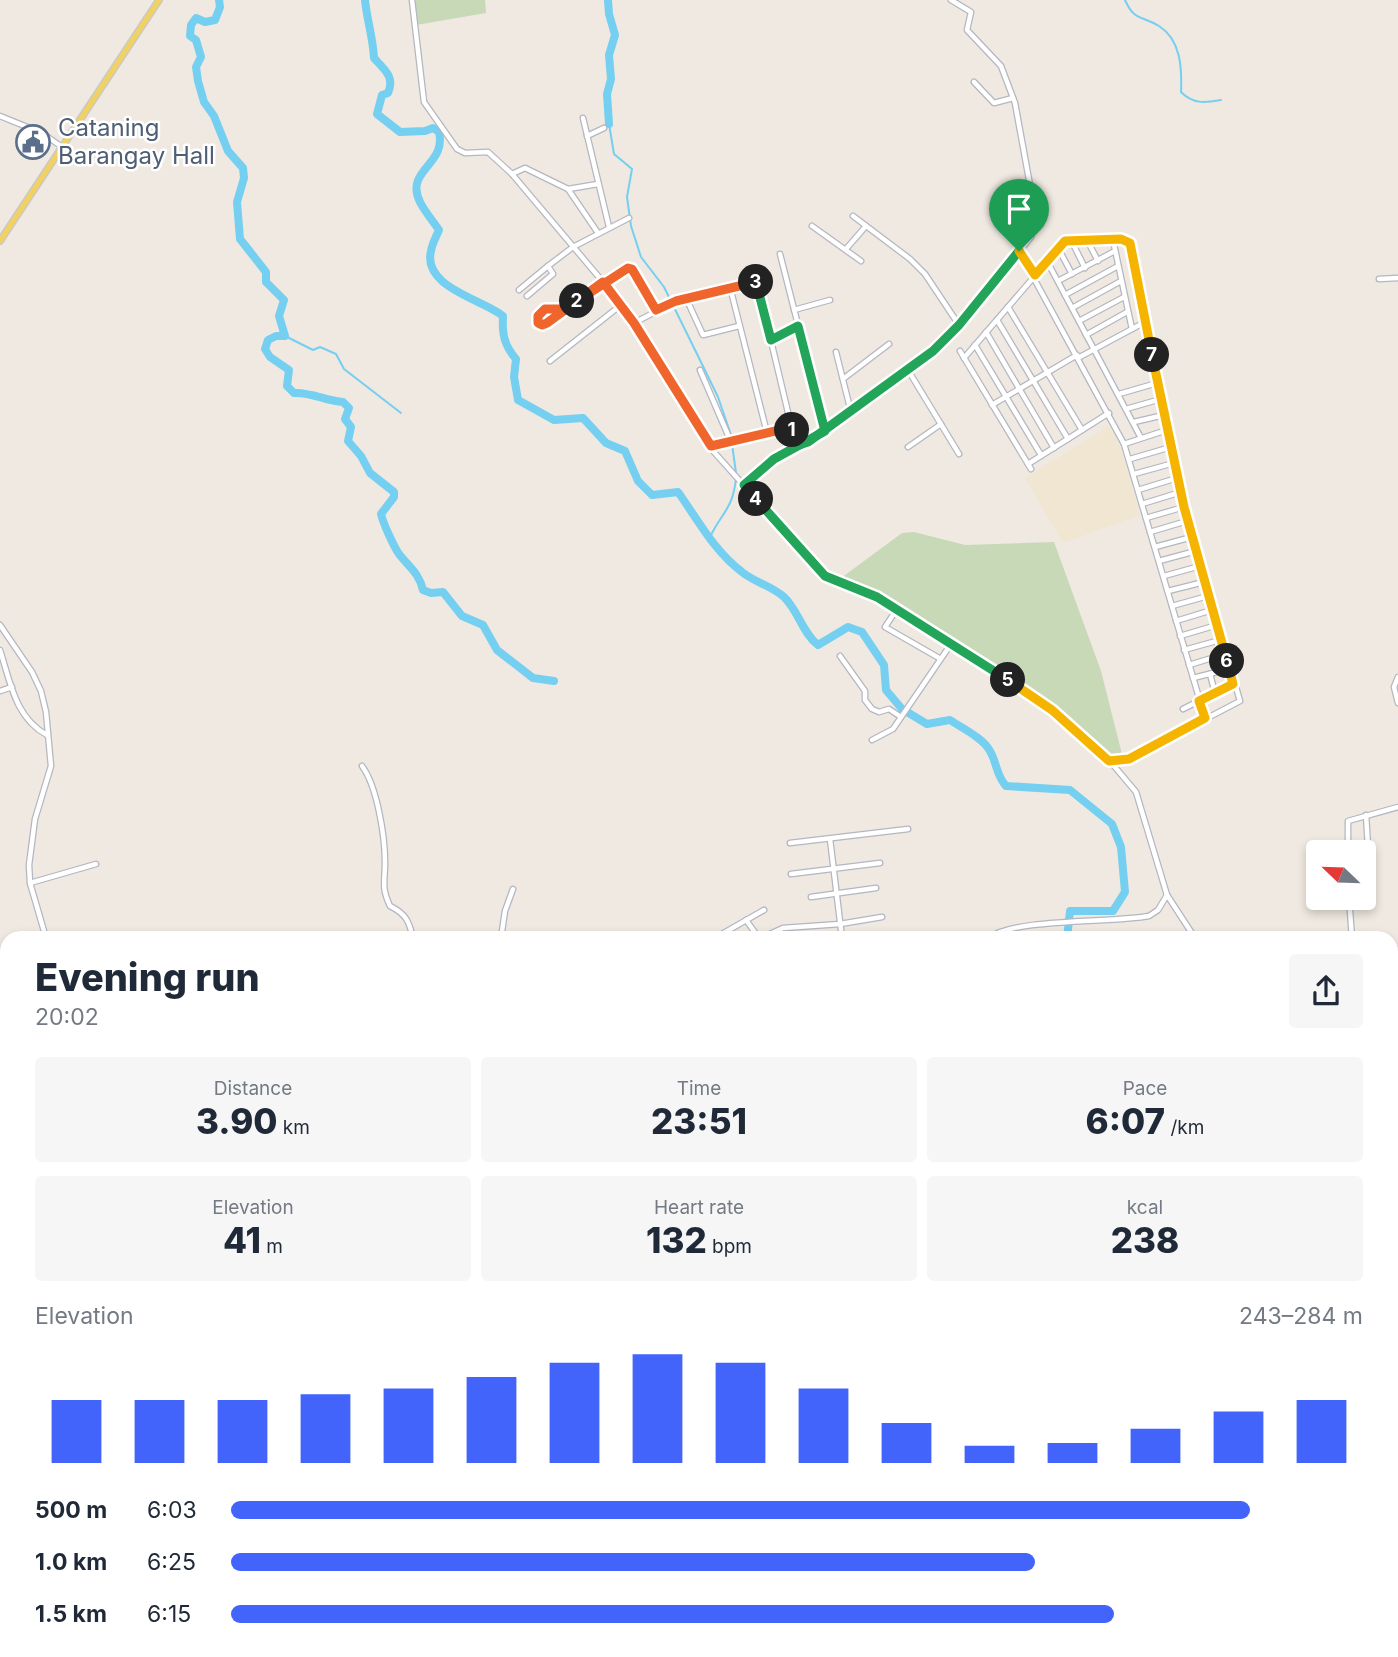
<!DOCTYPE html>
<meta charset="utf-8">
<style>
:root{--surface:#fff;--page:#f6f6f7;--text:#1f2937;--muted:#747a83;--accent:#4264fb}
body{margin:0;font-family:Inter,sans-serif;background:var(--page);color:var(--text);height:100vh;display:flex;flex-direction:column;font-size:26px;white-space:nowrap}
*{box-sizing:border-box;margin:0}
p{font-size:23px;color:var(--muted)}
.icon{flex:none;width:38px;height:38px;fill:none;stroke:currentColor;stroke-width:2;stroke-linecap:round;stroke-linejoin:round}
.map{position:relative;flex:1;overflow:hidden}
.sheet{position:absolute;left:0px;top:931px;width:1398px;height:726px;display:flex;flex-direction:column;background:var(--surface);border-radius:21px 21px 0 0;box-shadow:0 4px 10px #0003}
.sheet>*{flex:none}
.needle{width:46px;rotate:293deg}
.buttons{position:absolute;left:1306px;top:840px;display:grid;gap:14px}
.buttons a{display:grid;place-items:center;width:70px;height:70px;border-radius:7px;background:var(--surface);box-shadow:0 4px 10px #0003;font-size:35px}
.pin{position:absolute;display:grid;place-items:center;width:60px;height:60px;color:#fff;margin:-72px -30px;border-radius:50% 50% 50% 0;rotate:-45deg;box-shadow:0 0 7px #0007}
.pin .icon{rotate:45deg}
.km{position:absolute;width:35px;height:35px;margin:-18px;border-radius:50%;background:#222;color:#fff;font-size:19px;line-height:35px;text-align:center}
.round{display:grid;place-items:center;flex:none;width:74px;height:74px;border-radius:7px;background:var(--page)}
.overview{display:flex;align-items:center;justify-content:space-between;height:119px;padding:0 35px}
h1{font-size:38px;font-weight:800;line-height:52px}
.metrics{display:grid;grid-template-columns:repeat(3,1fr);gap:10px;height:119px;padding:7px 35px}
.metrics div{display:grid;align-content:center;border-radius:7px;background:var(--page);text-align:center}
.metrics b{font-size:35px;font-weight:800}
.metrics small{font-size:19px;font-weight:400}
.metrics p{font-size:19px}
.chart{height:196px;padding:14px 35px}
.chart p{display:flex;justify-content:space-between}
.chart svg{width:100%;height:126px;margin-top:7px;stroke:var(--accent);stroke-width:6}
ul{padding:0 35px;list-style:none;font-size:23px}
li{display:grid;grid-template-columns:112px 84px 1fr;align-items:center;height:52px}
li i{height:18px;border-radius:9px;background:var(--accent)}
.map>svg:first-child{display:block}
.education{fill:#f0e6d1}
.cemetery{fill:#c8d9b8}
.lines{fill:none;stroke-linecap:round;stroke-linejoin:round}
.stream{stroke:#75cff0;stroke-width:2}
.river{stroke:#75cff0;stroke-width:8}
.minor-casing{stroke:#b4b7c1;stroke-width:7}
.major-casing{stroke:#c9c9c9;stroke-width:8}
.minor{stroke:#fff;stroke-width:4.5}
.major{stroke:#f2d163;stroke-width:5}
.split-1-casing{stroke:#fff;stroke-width:14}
.split-2-casing{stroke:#fff;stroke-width:14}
.split-3-casing{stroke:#fff;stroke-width:14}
.split-4-casing{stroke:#fff;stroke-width:14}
.split-5-casing{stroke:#fff;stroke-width:14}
.split-6-casing{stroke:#fff;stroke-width:14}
.split-7-casing{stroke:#fff;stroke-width:14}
.split-8-casing{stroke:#fff;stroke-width:14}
.split-1{stroke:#22a559;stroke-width:9}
.split-2{stroke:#f0652b;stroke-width:9}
.split-3{stroke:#f0652b;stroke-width:9}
.split-4{stroke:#22a559;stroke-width:9}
.split-5{stroke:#22a559;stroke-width:9}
.split-6{stroke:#f5b400;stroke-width:9}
.split-7{stroke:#f5b400;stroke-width:9}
.split-8{stroke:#f5b400;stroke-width:9}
.labels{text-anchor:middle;stroke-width:5;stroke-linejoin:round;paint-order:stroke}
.service-label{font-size:24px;fill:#4e5e75;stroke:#fff;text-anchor:start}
</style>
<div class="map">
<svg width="1398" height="1657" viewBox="0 0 1398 1657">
<rect width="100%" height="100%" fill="#efe9e1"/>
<path class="education" d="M 1109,426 L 1121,449 L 1140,515 L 1063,543 L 1025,478 Z"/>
<g class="cemetery">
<path d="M 414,0 L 485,0 L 486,13 L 416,25 Z"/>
<path d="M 914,532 L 965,545 L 1054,542 L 1101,671 L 1123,758 L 1111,760 L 955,645 L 877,595 L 837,581 L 902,533 Z"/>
</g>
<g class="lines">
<g class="stream">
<path d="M 1125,0 C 1135,22 1141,15 1159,26 C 1181,40 1182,68 1181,92 C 1193,104 1204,103 1221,100"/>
<path d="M 609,124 L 614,154 L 632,169 L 627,197 L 631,226 L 641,257 L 664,287 L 699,358 L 718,397 L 731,435"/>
<path d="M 285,336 L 313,350 L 320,347 L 336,354 L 344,369 L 401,413"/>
<path d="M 732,444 L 736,473"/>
<path d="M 710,537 C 722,512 733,509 736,478"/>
</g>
<g class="river">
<path d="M 219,0 L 220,7 L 215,20 L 205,22 L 196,18 L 191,25 L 190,36 L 196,40 L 201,57 L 196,67 L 198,81 L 204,102 L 214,116 L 228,151 L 243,168 L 244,178 L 237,202 L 240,239 L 266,272 L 266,282 L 284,300 L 279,316 L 285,336 L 276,336 L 268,340 L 265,349 L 270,357 L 289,370 L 287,386 L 294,393 C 312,392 325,401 343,402 L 349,408 L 345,419 L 351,427 L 348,441 L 361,456 L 370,473 L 394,492 L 394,497 L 381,514 C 383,523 394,547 399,554 C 409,567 419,573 423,590 L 431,593 L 443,592 L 462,616 L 483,625 L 497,650 L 533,678 L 554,681"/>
<path d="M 365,0 C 367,20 373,38 374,58 C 385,70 395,77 388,93 L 382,95 L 377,114 L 400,132 L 425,131 L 433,128 L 439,132 C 447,165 404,170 420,202 C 425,212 433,221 439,230 C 436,237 432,244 431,251 C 422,287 482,299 503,316 C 502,334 504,345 516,359 L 514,377 L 518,400 L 554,420 L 583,418 L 606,443 L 625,451 L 638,481 L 652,495 L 678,492 C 698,520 714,551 742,572 C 754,582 772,586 784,597 C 798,610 803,634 818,645 L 848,627 L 862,632 L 884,665 L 886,690 L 902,709 L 927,724 L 950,720 C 962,728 983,738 990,751 C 997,763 996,775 1006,786 L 1070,790 L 1112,824 L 1121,847 L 1125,892 L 1113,911 L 1070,911 L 1067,938"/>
<path d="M 608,0 L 609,14 L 615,35 L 609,55 L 611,79 L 607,94 L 609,124"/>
<path d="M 1278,1650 L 1282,1655 L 1323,1650"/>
<path d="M 1370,1650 L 1375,1657"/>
</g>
<g class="minor-casing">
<g id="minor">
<path d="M 412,0 L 424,102 L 457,149 L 465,153 L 488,152 L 512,174 L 603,282 L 634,323 L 714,452 L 825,576 L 836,583 L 877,597 L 1021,688 L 1052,711 L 1109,760 L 1136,792 L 1167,895 L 1195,938"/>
<path d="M 974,82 L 994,103 L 1013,98"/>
<path d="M 0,116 L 42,133 L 62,147"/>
<path d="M 583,118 L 609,227"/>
<path d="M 587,136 L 604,128"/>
<path d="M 512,174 L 525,168 L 568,189 L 598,233"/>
<path d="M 568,189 L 598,184"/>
<path d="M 853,216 L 910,259 L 925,274 L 959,325"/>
<path d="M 812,226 L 861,261"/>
<path d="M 1071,240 L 1085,268"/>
<path d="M 1087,240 L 1098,261"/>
<path d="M 1113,240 L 1132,329"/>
<path d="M 1058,248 L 1072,274"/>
<path d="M 846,249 L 866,226"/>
<path d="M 1019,251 L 1124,444 L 1205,718"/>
<path d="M 780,254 L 825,431"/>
<path d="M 1047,261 L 1141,438"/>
<path d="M 1379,279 L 1398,278"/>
<path d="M 1058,281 L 1115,251"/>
<path d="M 730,287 L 767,433"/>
<path d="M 519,290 L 548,266"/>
<path d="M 1065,295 L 1118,266"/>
<path d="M 527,296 L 553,274 L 548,266 L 573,247 L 629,218"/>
<path d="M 686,298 L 703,335 L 739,326"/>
<path d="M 1008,307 L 1082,430"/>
<path d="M 1072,308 L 1121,281"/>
<path d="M 565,309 L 545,309 L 539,316 L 538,323 L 542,325 L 547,323 L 603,282 L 629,268 L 656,310"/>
<path d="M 794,310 L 830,300"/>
<path d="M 997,320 L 1068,439"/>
<path d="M 1079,321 L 1124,297"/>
<path d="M 634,323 L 676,301 L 757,282 L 796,446"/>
<path d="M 986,332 L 1054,448"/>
<path d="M 1086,335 L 1127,312"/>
<path d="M 771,340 L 798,326"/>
<path d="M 975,345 L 1041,455"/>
<path d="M 960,351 L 1031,469"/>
<path d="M 836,352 L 851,412"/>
<path d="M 964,358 L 1065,241 L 1121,239 L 1130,243 L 1184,507 L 1240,701 L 1129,759 L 1109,760"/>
<path d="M 1078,358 L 1145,322"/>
<path d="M 550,361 L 621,305"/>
<path d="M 700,370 L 731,442"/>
<path d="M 908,370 L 959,454"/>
<path d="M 843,379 L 889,344"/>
<path d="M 1119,394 L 1157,383"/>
<path d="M 992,405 L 1077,355"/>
<path d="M 1126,409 L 1161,399"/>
<path d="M 1134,422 L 1164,415"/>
<path d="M 1124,444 L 1167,430"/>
<path d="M 711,446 L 792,427"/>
<path d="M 908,447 L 941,424"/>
<path d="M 1130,459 L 1171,447"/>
<path d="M 1028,464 L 1109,413"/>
<path d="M 1134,474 L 1174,463"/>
<path d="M 744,485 L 774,459 L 808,442 L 838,422 L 933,351 L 959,325 L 1031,237 L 1036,218 L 1015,103 L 1001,66 L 967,30 L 971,12 L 951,0"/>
<path d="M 1138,490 L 1177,478"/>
<path d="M 1142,504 L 1181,492"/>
<path d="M 1146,518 L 1184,507"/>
<path d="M 1150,532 L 1187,521"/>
<path d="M 1155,547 L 1192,537"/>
<path d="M 1159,561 L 1196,551"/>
<path d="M 1164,576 L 1200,566"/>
<path d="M 1168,591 L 1204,582"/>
<path d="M 1172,606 L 1208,596"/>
<path d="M 897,609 L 885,627 L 939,658"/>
<path d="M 1176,621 L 1212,610"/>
<path d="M 0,625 L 32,672 L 41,691 L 46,712 L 51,766 L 35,819 L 29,865 L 30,883 L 46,938"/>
<path d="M 1180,636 L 1217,625"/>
<path d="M 0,650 C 10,681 15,718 47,735"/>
<path d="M 1184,650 L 1220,640"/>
<path d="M 840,656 L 865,691 L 865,700 L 872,709 L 879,712 L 889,709 L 901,717"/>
<path d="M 1189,665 L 1225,654"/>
<path d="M 1210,674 L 1215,693"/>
<path d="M 1398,677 L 1394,687 L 1398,703"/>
<path d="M 1193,678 L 1229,669"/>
<path d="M 0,691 L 12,687"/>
<path d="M 1183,709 L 1233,684"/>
<path d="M 872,740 L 893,729 L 951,644"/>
<path d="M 362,766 C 377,786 385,836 385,863 C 385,881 381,887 390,906 C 406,914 409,921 413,938"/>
<path d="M 1366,815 L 1368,847"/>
<path d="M 830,839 L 842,938"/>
<path d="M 790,843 L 908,829"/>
<path d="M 1348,852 L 1348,821 L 1398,807"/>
<path d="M 791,874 L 880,863"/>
<path d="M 30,883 L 96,864"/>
<path d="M 811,897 L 876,888"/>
<path d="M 1349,898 L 1352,938"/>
<path d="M 746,920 L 759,938"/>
<path d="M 501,938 L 505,911 L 513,889"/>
<path d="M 715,938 L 764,910"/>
<path d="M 761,938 L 783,928 L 840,924 L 882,917"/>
<path d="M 989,938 C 1013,918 1113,923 1149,916 L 1158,910 L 1167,895"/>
<path d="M 7,1013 L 1,1016 L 7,1033 L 7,1136"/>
<path d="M 0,1151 L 7,1157"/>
<path d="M 0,1164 L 0,1188"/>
<path d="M 0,1198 L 7,1196"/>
<path d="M 1391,1223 L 1398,1247"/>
<path d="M 0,1340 L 7,1338"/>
<path d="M 0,1344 L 7,1357"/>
<path d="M 149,1650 L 153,1657"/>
<path d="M 238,1650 L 240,1657"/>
<path d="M 267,1650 L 270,1657"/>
<path d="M 407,1650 L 412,1657"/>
<path d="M 991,1650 L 991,1657"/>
<path d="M 90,1657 L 103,1650"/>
<path d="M 129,1657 L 146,1650"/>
<path d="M 175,1657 L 189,1650"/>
</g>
</g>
<g class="major-casing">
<g id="major">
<path d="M 0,241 L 159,0"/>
<path d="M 0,1496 L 7,1495"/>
<path d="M 1391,1619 L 1398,1620"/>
</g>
</g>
<use href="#minor" class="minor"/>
<use href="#major" class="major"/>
</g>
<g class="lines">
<g class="split-1-casing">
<path id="split-1" d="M 792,430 L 796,446 L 808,442 L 933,351 L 959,325 L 1019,251"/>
</g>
<g class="split-2-casing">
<path id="split-2" d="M 577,301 L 603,282 L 634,323 L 711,446 L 792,427 L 792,430"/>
</g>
<g class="split-3-casing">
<path id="split-3" d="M 577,301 L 547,323 L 542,325 L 538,323 L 538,316 L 545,309 L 565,309 L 628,268 L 632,269 L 656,310 L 676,301 L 756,282"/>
</g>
<g class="split-4-casing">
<path id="split-4" d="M 756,499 L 744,485 L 774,459 L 825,431 L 798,326 L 771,340 L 756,282"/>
</g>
<g class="split-5-casing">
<path id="split-5" d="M 756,499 L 825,576 L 877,597 L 1008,680"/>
</g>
<g class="split-6-casing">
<path id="split-6" d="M 1008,680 L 1052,710 L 1109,761 L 1129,759 L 1205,718 L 1199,701 L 1233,684 L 1227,661"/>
</g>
<g class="split-7-casing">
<path id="split-7" d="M 1152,355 L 1184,507 L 1227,661"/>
</g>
<g class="split-8-casing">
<path id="split-8" d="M 1019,251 L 1035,275 L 1065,241 L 1121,239 L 1130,243 L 1152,355"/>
</g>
<use href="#split-1" class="split-1"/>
<use href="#split-2" class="split-2"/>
<use href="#split-3" class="split-3"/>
<use href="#split-4" class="split-4"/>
<use href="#split-5" class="split-5"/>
<use href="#split-6" class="split-6"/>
<use href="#split-7" class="split-7"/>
<use href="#split-8" class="split-8"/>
</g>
<defs>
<g id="civic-ring" transform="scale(1.75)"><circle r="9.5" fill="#fff" stroke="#5c6f8a" stroke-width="1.5"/><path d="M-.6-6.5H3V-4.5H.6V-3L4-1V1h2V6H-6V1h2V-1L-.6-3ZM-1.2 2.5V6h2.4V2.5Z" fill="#5c6f8a"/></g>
</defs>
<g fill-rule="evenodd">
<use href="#civic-ring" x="33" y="142"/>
</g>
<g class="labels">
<g class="service-label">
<text x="58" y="136">Cataning<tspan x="58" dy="28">Barangay Hall</tspan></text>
</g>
</g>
</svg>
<div class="buttons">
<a><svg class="needle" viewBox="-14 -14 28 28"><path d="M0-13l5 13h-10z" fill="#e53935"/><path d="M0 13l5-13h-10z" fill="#747a83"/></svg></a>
</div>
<div class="pin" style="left:1019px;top:251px;background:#1e9e55"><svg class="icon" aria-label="arrive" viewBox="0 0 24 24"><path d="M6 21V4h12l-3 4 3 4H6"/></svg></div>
<b class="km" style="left:792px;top:430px">1</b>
<b class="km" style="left:577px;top:301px">2</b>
<b class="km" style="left:756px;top:282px">3</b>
<b class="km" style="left:756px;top:499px">4</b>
<b class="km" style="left:1008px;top:680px">5</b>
<b class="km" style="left:1227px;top:661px">6</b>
<b class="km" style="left:1152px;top:355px">7</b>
<section class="sheet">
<div class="overview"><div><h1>Evening run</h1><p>20:02</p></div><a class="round"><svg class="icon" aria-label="share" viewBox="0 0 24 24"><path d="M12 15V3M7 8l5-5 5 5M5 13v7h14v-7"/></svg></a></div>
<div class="metrics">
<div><p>Distance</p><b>3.90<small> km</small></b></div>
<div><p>Time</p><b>23:51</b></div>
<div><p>Pace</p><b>6:07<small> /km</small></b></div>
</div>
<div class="metrics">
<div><p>Elevation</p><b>41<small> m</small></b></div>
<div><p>Heart rate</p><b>132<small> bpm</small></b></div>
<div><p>kcal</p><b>238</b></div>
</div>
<div class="chart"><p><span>Elevation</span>243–284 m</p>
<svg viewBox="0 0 160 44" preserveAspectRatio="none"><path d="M5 44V22M15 44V22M25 44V22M35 44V20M45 44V18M55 44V14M65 44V9M75 44V6M85 44V9M95 44V18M105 44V30M115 44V38M125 44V37M135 44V32M145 44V26M155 44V22"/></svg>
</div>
<ul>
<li><b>500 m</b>6:03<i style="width:90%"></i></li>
<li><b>1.0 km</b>6:25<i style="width:71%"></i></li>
<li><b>1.5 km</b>6:15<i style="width:78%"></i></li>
</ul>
</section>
</div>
